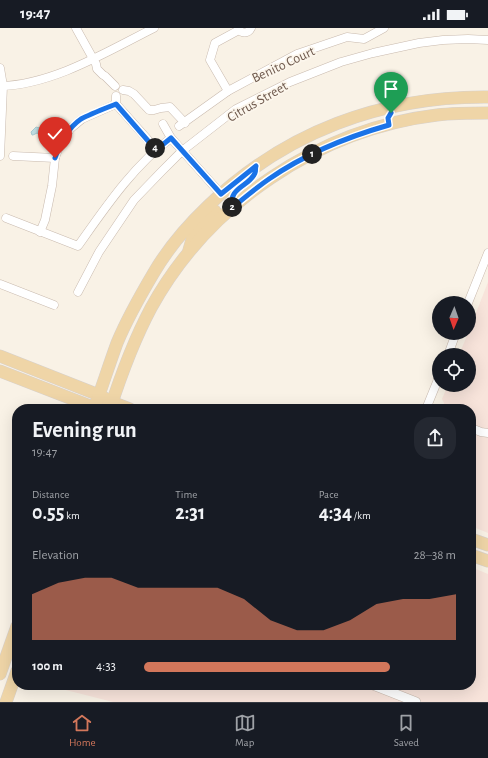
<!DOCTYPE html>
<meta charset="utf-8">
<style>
:root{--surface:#171b24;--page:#242831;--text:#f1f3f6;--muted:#9ea1a6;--line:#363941;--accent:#d3775b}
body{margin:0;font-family:"Alegreya Sans",sans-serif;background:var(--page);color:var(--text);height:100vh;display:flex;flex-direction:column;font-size:15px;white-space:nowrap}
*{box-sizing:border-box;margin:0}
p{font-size:13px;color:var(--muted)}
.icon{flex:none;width:22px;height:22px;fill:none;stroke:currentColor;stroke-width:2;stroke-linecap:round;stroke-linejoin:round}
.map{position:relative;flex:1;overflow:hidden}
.drawer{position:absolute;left:12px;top:376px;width:464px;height:286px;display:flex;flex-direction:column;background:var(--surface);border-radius:16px;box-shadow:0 4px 16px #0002}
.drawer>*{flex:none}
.needle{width:26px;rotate:182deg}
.tools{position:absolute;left:432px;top:268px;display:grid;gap:8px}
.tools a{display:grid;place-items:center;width:44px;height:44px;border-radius:50%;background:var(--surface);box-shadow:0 4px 16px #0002;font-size:20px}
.pin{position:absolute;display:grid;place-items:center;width:34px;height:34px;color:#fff;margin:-41px -17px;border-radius:50% 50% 50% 0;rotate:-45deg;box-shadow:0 0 4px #0007}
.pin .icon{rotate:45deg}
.km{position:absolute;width:20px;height:20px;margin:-10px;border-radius:50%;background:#222;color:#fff;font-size:11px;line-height:20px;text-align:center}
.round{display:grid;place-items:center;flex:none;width:42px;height:42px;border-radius:16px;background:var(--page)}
.headline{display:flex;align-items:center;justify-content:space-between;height:68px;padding:0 20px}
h1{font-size:22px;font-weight:700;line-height:30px}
.metrics{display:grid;grid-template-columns:repeat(3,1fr);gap:6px;height:68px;padding:4px 20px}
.metrics div{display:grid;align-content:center}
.metrics b{font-size:20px;font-weight:700}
.metrics small{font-size:11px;font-weight:400}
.metrics p{font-size:11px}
.chart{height:112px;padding:8px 20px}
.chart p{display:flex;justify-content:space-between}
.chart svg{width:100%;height:72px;margin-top:4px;fill:var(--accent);opacity:.7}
ul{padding:0 20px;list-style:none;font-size:13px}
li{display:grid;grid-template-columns:64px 48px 1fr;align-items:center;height:30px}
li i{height:10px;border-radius:5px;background:var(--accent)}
.status{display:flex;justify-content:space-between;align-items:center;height:28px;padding:0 20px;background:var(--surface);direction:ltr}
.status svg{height:11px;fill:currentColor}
.tab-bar{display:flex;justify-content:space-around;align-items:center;height:56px;border-top:1px solid var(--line);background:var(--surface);font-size:11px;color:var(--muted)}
.tab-bar a{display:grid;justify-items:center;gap:2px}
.tab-bar .selected{color:var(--accent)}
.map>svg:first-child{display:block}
.commercial{fill:#f8e4db}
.water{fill:#bddbe0;stroke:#a5c9d0}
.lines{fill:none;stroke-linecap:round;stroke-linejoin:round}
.minor-casing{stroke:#c9baae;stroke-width:9}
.tertiary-casing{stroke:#c9baae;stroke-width:10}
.primary-casing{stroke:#d7d1cd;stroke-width:13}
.minor{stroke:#fff;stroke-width:8}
.tertiary{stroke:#fff;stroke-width:9}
.primary{stroke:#efd5a7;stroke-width:12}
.route-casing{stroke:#fff;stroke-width:8}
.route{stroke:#1a73e8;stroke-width:5}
.labels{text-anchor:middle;stroke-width:3.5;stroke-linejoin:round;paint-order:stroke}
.street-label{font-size:14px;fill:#6f5a4e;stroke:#fcf6ec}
</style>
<div class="status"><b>19:47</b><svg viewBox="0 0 49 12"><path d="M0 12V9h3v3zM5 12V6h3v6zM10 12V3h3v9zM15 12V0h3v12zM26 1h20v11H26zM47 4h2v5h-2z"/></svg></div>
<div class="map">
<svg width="488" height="674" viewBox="0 0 488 674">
<rect width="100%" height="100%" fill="#f9f2e6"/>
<g class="commercial">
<path d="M 488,254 L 488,505 L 471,498 L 471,381 L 441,381 L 444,375 L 442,371 L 448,357 L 469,357 L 469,327 L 459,327 L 468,305 L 469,305 L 469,303 Z"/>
<path d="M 471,539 L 488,546 L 488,674 L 113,674 L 46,657 L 471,657 Z"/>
</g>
<path class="water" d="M 36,99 L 43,101 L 44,103 L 43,106 L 41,107 L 37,105 L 33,107 L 32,107 L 31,104 Z"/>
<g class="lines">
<g class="minor-casing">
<g id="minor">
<path d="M 76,0 L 96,36 L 97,41 L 103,47 L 105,48 L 115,58"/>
<path d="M 238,0 C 241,6 248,6 251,0"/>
<path d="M 0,40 L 3,58 L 0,128"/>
<path d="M 0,58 C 53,57 108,23 154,0"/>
<path d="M 123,62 L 129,63 L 134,66 L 149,82 L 154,82 L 161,80 L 170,79 L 185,95"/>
<path d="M 228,63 L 210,32 L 215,15 L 239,2"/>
<path d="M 116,68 L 116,76 L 157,122"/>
<path d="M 163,96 L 171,110 L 221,166"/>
<path d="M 179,98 L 228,63 L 297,26 L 347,9 L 364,11 L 384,0"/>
<path d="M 13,128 L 55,130"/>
<path d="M 6,190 L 78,218 C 105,180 133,138 171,110"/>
<path d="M 40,204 L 45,192 L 52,158 L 55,130 L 58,121 L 70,101 L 82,91 L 116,76"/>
<path d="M 0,256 L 54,277"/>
<path d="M 78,264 L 99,224 L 134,172 L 161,144 L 182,123 L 236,81 L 290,54 L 341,34 L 373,25 L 419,15 L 443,12 L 468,11 L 488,12"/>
<path d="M 468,275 L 488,225"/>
<path d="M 448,327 L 456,305"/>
<path d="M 426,381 L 439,349"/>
<path d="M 471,400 L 481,404 L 488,405"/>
</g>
</g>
<g class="tertiary-casing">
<path id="tertiary" d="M 373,657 L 416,674"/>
</g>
<g class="primary-casing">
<g id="primary">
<path d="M 189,222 L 193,208 L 199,199 L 215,183"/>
<path d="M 0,328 L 99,367 L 112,374 L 130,381"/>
<path d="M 0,343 L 98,381"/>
<path d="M 94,381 C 102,359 109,337 117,315 C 127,291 140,268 153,246 C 168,220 187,198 208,178 C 285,104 382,68 488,69"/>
<path d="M 110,381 C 121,347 134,312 151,280 C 208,176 319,101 437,87 C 454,85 471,85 488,85"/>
<path d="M 471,511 L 488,517"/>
<path d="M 471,527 L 488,533"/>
<path d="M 0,646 L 17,598"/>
<path d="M 6,674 L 17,643"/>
</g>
</g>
<use href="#minor" class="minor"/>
<use href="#tertiary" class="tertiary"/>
<use href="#primary" class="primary"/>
</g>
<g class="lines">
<g class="route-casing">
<path id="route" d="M 55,130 C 60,115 68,100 81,91 C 90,86 106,80 116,76 L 156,122 L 171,110 L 221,166 L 256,138 C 255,141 256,143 255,145 C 249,159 228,159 232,180 C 244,170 256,160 269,151 C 305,126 347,109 389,97 L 388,90 L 391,85"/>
</g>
<use href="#route" class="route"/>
</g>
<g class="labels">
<g class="street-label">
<text transform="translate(283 36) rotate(-25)" y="5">Benito Court</text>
<text transform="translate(257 73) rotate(-30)" y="5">Citrus Street</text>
</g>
</g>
</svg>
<div class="tools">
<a><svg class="needle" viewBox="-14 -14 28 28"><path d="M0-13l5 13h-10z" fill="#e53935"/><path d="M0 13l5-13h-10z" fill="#9ea1a6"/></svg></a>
<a><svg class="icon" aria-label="locate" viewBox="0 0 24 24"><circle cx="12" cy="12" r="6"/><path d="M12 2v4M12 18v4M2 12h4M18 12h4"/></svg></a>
</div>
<div class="pin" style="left:391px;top:85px;background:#1e9e55"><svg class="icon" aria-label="arrive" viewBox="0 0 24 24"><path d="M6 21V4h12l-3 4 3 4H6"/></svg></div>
<div class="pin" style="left:55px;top:130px;background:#d93025"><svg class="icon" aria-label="check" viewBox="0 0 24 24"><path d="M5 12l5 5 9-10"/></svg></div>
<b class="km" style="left:312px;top:126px">1</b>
<b class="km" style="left:232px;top:179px">2</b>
<b class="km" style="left:155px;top:120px">4</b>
<section class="drawer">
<div class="headline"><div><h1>Evening run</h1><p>19:47</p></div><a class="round"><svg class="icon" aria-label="share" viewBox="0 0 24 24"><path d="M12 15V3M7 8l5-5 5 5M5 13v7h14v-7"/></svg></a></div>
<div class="metrics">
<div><p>Distance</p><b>0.55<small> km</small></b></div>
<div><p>Time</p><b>2:31</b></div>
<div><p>Pace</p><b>4:34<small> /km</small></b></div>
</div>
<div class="chart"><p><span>Elevation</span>28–38 m</p>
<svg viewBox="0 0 160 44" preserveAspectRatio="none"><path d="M0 44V16L10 9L20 6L30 6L40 12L50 12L60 12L70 12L80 19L90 32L100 38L110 38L120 32L130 22L140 19L150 19L160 16V44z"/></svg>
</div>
<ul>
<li><b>100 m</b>4:33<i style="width:79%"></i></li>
</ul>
</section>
</div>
<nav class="tab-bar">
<a class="selected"><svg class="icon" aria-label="home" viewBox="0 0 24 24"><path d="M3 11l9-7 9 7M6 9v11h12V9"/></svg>Home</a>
<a><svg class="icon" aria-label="map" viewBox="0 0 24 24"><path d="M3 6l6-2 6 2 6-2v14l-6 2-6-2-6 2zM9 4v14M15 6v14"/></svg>Map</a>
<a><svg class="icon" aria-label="saved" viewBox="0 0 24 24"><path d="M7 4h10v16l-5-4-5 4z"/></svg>Saved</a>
</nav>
